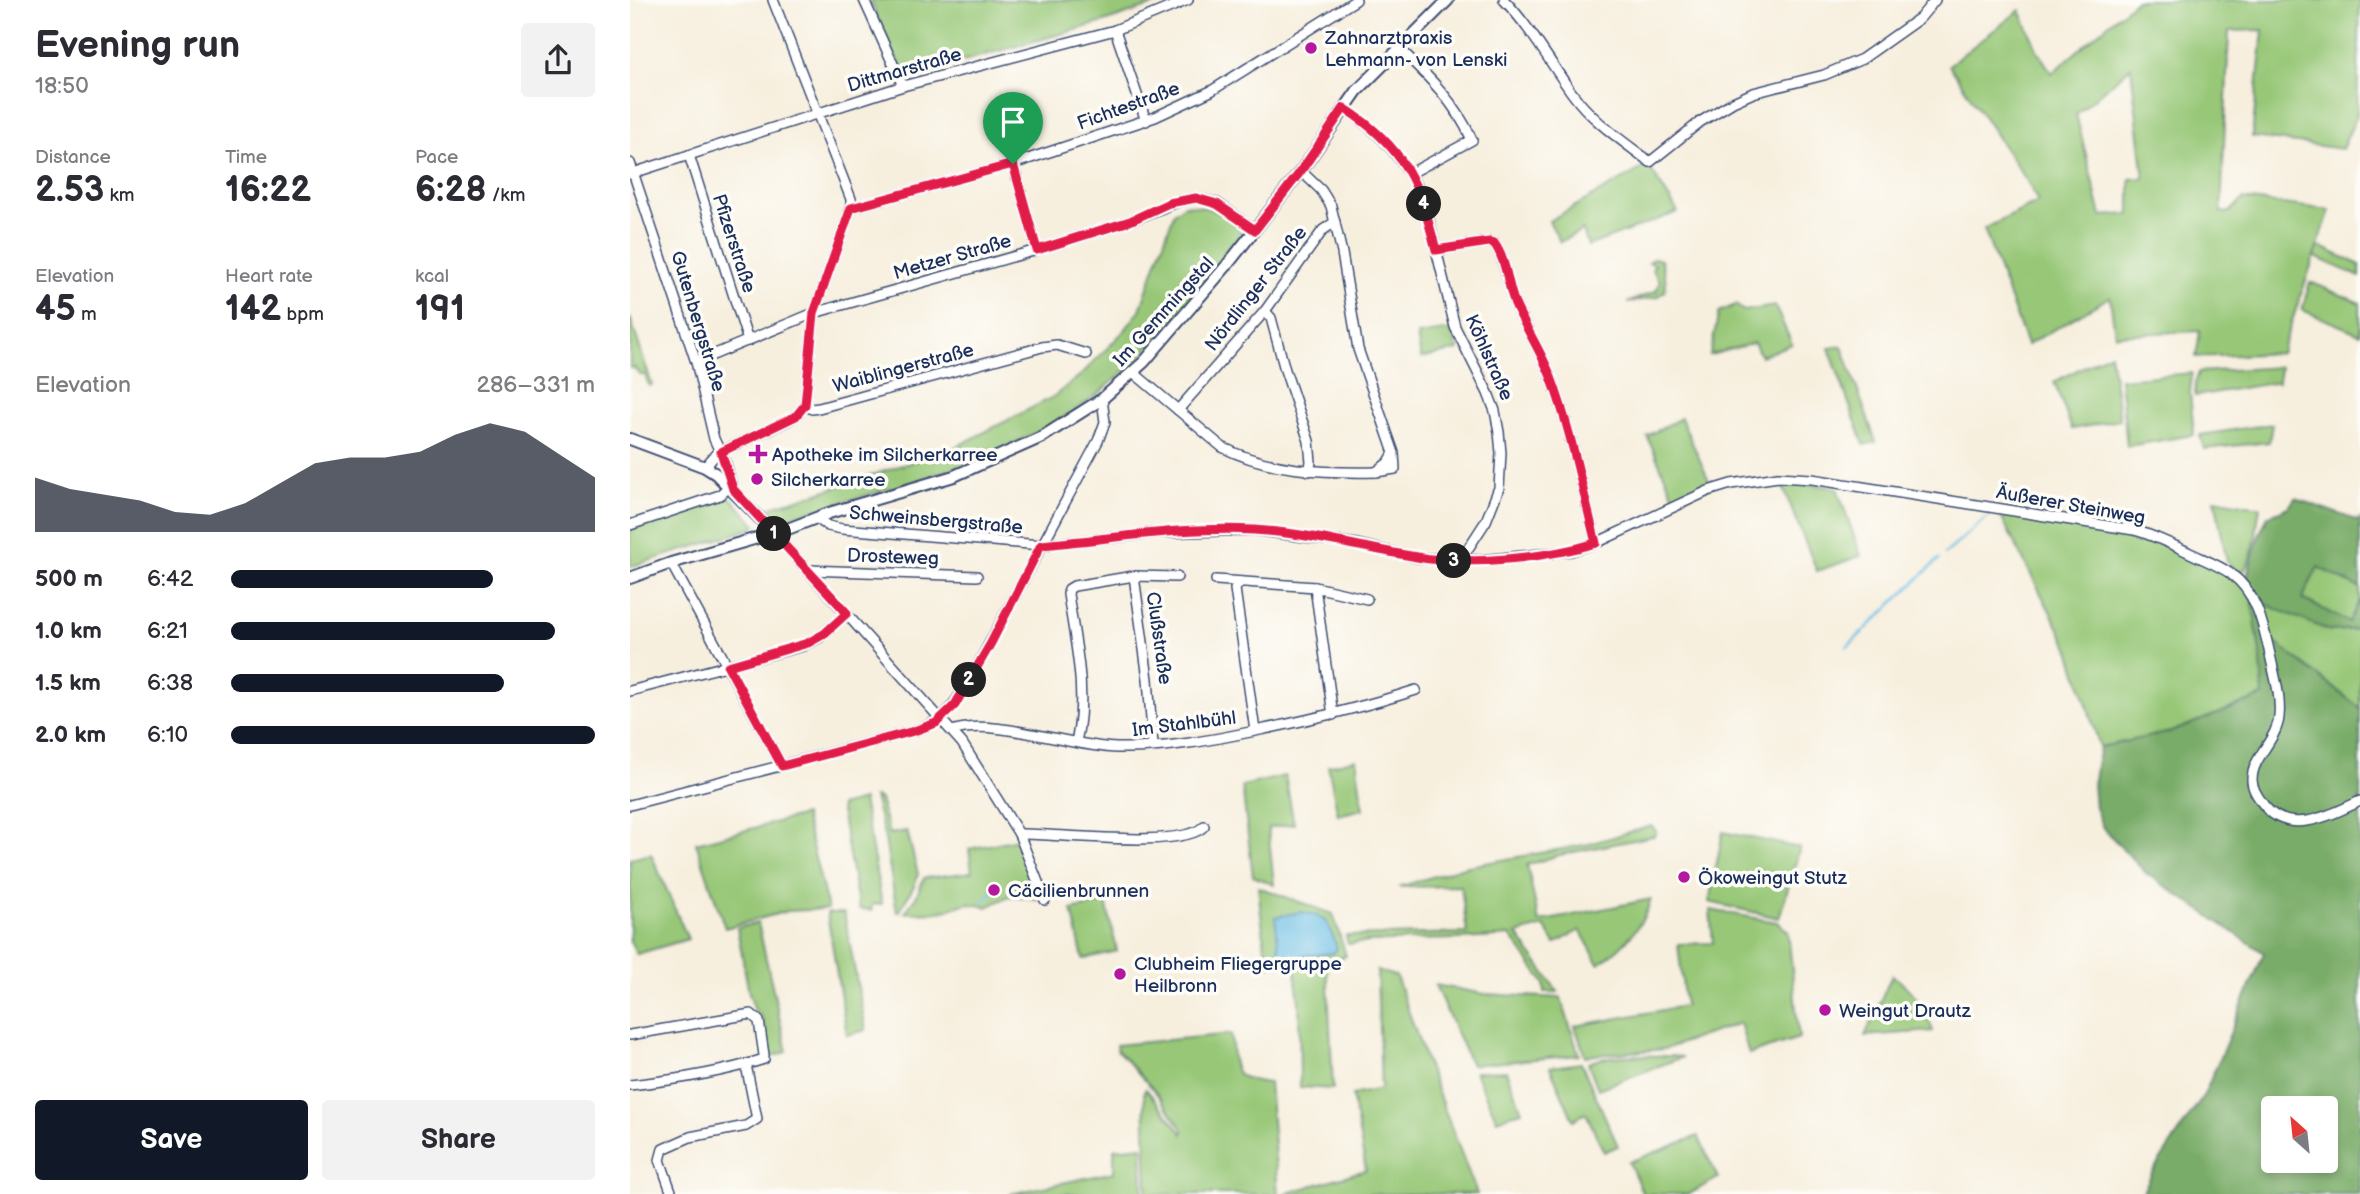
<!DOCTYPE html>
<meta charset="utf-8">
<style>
:root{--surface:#fff;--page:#f2f2f3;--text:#2b2b33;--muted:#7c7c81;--accent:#111827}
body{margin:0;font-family:"Balsamiq Sans",sans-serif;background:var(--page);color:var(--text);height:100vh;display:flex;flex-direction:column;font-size:26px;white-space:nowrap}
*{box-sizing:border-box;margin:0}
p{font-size:23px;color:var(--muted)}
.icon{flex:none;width:38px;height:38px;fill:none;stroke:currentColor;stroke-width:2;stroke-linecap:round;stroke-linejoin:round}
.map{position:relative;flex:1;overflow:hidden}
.panel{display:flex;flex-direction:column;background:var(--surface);width:630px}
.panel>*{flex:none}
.needle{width:46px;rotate:333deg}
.controls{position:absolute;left:1631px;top:1096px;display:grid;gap:14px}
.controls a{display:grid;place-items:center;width:77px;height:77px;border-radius:7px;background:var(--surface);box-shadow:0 4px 10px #0003;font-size:35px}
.pin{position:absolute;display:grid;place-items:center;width:60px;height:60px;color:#fff;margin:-72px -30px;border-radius:50% 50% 50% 0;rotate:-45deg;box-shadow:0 0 7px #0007}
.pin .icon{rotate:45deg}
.km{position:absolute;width:35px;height:35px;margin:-18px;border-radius:50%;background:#222;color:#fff;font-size:19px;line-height:35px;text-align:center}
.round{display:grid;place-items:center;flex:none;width:74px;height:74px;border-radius:7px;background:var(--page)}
.overview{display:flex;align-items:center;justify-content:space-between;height:119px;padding:0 35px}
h1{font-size:38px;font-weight:600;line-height:52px}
.metrics{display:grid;grid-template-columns:repeat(3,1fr);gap:10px;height:119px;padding:7px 35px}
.metrics div{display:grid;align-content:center}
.metrics b{font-size:35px;font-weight:600}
.metrics small{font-size:19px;font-weight:400}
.metrics p{font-size:19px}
.chart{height:196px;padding:14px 35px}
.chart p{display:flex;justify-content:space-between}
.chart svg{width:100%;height:126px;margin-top:7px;fill:var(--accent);opacity:.7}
.button{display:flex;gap:14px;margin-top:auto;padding:14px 35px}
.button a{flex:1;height:80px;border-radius:7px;background:var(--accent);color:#fff;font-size:28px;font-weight:600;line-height:80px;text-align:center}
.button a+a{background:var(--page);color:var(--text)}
ul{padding:0 35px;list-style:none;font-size:23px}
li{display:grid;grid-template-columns:112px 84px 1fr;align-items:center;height:52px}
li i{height:18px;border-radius:9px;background:var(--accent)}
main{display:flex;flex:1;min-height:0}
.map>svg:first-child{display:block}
.green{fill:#97c777;stroke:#597b6a;stroke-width:2;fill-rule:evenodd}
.forest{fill:#79ac68;stroke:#4a6e63;stroke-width:2;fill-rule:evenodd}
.water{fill:#69bee5;stroke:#4276a2;stroke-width:2}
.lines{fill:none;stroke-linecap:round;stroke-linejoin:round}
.stream{stroke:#69bee5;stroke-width:2.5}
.minor-casing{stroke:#3c4c71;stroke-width:12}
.tertiary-casing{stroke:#3c4c71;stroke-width:14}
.minor{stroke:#fff;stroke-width:9}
.tertiary{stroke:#fff;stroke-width:10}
.route-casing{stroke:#fff;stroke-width:14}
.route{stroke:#e11d48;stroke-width:9}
.poi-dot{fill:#b5179e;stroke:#fdfcf7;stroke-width:2.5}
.labels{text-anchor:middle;stroke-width:7;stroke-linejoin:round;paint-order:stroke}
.poi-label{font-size:19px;fill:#1b2f5e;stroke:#fdfcf7;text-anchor:start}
.street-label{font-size:19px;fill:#1b2f5e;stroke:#fdfcf7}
</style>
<main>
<section class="panel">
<div class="overview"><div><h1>Evening run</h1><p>18:50</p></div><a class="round"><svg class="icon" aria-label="share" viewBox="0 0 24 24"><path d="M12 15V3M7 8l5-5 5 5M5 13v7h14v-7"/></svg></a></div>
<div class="metrics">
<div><p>Distance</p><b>2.53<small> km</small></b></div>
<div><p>Time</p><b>16:22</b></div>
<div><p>Pace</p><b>6:28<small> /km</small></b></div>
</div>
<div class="metrics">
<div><p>Elevation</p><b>45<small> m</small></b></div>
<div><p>Heart rate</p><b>142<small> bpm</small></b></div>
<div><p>kcal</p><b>191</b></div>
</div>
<div class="chart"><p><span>Elevation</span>286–331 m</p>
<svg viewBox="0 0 160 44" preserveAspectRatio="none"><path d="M0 44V25L10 29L20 31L30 33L40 37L50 38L60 34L70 27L80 20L90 18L100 18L110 16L120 10L130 6L140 9L150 17L160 25V44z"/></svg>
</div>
<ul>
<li><b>500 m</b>6:42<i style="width:72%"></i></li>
<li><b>1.0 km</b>6:21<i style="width:89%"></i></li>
<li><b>1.5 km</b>6:38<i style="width:75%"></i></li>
<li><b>2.0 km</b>6:10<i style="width:100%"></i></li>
</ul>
<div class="button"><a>Save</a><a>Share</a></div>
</section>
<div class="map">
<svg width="1730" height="1194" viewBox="0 0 1730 1194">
<rect width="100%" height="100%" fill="#fdfcf7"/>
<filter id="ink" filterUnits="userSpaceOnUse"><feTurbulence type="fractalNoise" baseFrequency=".0143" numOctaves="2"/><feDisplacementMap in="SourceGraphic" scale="14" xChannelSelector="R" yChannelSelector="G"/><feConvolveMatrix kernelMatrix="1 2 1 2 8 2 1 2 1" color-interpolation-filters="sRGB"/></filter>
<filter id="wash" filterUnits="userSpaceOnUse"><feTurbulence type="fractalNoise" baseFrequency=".00686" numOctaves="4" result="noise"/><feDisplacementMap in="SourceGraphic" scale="28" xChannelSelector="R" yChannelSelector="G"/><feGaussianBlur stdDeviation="1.57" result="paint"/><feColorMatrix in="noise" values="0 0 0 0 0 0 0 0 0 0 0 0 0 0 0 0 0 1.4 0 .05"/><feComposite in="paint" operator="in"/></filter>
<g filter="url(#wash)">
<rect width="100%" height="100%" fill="#f7efde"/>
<g class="green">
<path d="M 240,0 L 538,0 L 474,22 L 275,77 Z"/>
<path d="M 1506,0 L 1730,0 L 1727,115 L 1712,149 L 1622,137 L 1633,30 L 1599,31 L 1591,213 L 1600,212 L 1613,199 L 1700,210 L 1651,353 L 1566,357 L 1570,331 L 1485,335 L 1480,297 L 1397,345 L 1354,229 L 1408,202 L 1397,181 L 1319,65 L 1390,10 L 1408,52 L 1422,73 ZM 1501,67 L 1514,178 L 1500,179 L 1500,214 L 1471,216 L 1446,114 Z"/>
<path d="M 1018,165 L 1048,212 L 958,246 L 953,230 L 930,242 L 919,221 Z"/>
<path d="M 554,205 C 579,205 593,213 611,229 L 610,241 C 565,293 523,351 469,393 C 384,460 253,490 150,520 L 145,520 L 134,509 L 185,494 L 324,448 L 423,397 L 452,374 L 495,330 L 510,310 L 544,213 Z"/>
<path d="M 1689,246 L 1730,265 L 1730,277 L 1685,257 Z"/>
<path d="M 1024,258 L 1031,260 L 1036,281 L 1035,291 L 1027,297 L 997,303 L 1026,291 L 1030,282 L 1022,269 L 1025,265 L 1019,262 Z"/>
<path d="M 1680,282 L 1730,303 L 1730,334 L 1672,310 Z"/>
<path d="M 1106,305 L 1114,311 L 1145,306 L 1162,344 L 1131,356 L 1124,343 L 1080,355 L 1089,312 Z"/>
<path d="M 0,317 L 22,385 L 19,386 L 15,375 L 10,375 L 3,367 L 0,368 Z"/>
<path d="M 821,330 L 828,350 L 791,358 L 787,335 Z"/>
<path d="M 1212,346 L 1246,442 L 1234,445 L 1199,348 Z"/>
<path d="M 1480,353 L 1490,420 L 1442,429 L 1424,382 Z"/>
<path d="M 1650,367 L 1648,382 L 1565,396 L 1565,384 L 1569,372 Z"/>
<path d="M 1562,373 L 1560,392 L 1564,435 L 1497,446 L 1490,379 Z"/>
<path d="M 1051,418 L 1081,485 L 1046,501 L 1017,436 Z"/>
<path d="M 1642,424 L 1639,442 L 1574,449 L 1570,435 Z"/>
<path d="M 1150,480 L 1207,488 L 1231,556 L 1187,571 Z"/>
<path d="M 98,495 L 126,525 L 123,528 L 0,567 L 0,530 L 84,502 Z"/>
<path d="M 1585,499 L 1630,507 C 1626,528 1625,556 1613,572 L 1608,572 L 1597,562 Z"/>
<path d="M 1367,509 L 1515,534 L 1595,571 L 1621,593 L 1631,658 L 1633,696 L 1541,732 L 1470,747 L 1440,650 Z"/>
<path d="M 1688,567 L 1730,588 L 1730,600 L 1719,622 L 1672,599 Z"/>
<path d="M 1630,601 L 1700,631 L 1730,629 L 1730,708 L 1643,641 Z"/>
<path d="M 726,759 L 733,809 L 708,815 L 698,766 Z"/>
<path d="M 655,776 L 664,824 L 638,828 L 644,885 L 623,876 L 612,786 Z"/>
<path d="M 244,797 L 250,799 L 259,834 L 277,831 L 288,874 L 285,884 L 269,912 L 267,912 L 255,839 Z"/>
<path d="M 233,800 L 252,904 L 242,904 L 242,910 L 229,909 L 210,806 Z"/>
<path d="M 174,815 L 198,909 L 158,911 L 95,928 L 66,843 Z"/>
<path d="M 1021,826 L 1026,831 L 1024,836 L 929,855 L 897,865 L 909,922 L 1021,899 C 1013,927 992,948 969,964 L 950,930 L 925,944 L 914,926 L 887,934 L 928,992 L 915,992 L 914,983 L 881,936 C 826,941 772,938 718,944 L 716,936 L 837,933 L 831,886 L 769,887 L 834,867 L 959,844 Z"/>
<path d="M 1093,832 L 1170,848 L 1149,918 L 1079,902 Z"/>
<path d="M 388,839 L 410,899 L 379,896 L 357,907 L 337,903 L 310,912 L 275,913 L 286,897 L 294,878 L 342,872 L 339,849 Z"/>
<path d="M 21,854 L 58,939 L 7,954 L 0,942 L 0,859 Z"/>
<path d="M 628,887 L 703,914 L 716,956 L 697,964 L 703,1089 L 670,1087 L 669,1002 L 664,963 L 637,966 Z"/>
<path d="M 476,902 L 487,951 L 453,959 L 442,910 Z"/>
<path d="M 1080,910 L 1147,922 L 1158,931 L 1169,1038 L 1119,1054 L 1110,1023 L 1035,1049 L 955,1056 L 945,1026 L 1055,1006 L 1048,944 L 1083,943 Z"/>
<path d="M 197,913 L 214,913 L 236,1030 L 217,1035 Z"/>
<path d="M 128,923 L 157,1052 L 140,1057 L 131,1016 L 125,1011 L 119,993 L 107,928 Z"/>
<path d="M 747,971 L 766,976 L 800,1072 L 847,1194 L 653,1194 L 736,1170 L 722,1095 L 751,1089 Z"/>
<path d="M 1262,975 C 1283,990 1295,1007 1303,1031 L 1235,1036 Z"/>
<path d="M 805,985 L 855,994 L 931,998 L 949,1055 L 841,1065 Z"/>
<path d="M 601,1034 C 605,1071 598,1078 639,1083 L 648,1194 L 517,1194 L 514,1091 L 516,1089 L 553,1134 L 553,1129 L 523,1089 L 487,1050 L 486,1045 Z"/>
<path d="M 1042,1056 L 1053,1057 L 968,1089 L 958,1063 C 979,1053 1019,1056 1042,1056 Z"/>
<path d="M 951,1063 L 988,1146 L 974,1152 L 956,1113 L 943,1120 L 920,1067 Z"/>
<path d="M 876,1071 L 892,1111 L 867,1120 L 845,1072 Z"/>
<path d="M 1068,1136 L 1088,1178 L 1059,1194 L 1013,1194 L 999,1162 Z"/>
<path d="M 512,1146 L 513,1194 L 380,1194 L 484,1172 L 484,1149 Z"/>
</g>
<path class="forest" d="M 1665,498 L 1728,521 L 1730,519 L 1730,588 L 1688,567 L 1672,599 L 1719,622 L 1730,600 L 1730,629 L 1700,631 L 1630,602 L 1643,641 L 1730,708 L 1730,1194 L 1512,1194 L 1522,1173 L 1575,1093 L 1634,953 L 1516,873 L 1473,828 L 1465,808 L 1463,784 L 1470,747 L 1541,732 L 1633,696 L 1631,658 L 1621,593 L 1616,579 L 1629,535 L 1638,516 L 1659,507 ZM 1643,1108 L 1696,1108 L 1696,1160 L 1643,1160 Z"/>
<path class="water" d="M 671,912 C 699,916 698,923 707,948 L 704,953 L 650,958 L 645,917 Z"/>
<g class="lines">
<g class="stream">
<path d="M 1315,554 L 1357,517"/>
<path d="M 1217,647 L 1309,559"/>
<path d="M 354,901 L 367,887"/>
</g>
</g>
</g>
<g filter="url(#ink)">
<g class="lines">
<g class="minor-casing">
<g id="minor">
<path d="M 234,0 L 273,86"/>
<path d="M 874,0 C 901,28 919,61 942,93 C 962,121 993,141 1020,162 L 1070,122 L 1103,102 L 1123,93 L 1194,75 L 1232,59 L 1290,18 L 1305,0"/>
<path d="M 485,30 L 516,121"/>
<path d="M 769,48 C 798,76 826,103 842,140 L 781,173"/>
<path d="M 714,108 C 751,132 778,163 795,204 L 825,327 L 858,393 L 865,411 L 869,432 L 871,453 L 869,488 L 856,521 L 830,561"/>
<path d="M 59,155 L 118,341"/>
<path d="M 0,163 L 66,362 L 84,439 L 96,464 L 103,489"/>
<path d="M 383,164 L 407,250"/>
<path d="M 671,171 L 691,190 L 701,206 L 712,253 L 728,349 L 764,453 L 759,462 L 746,472 L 765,469 L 764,453"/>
<path d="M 0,174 L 273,86 L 485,30 L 558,0"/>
<path d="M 221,208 L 383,164 L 525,117 L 581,91 L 726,0"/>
<path d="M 806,250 L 859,242 L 864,243 C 876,261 877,284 885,304 C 896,329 911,351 921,377 C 941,430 952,488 966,543"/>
<path d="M 635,311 L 641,318 L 655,370 L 679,441 L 681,462 L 679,471"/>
<path d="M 66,362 L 184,313 L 407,250 L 500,221 L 550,201 L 566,198 L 587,203 L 625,230"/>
<path d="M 504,373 L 592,447 C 639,471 694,473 746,472"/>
<path d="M 175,405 L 182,409 L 189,408 L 412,347 L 427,345 L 456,354"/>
<path d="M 548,410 L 635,311 L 693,230 L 705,222"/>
<path d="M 75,467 L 86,454 L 157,421 L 166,416 L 175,405 L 184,313 L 221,208 L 221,199 L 143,0"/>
<path d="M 186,518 L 198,526 L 212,529 L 411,545 L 527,533 L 623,530 L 727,544 L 788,558 L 851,560 L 941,551 L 966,543 L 1078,491 L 1101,484 L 1148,477 L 1182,479 L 1504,530 C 1523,535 1541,544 1558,552 C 1572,559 1589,565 1601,574 C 1628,593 1634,629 1641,659 C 1645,678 1651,697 1649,717 C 1647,740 1622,757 1622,780 C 1622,789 1628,797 1633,804 C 1658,838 1701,815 1730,801"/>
<path d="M 0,525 L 90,495 L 99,486"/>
<path d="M 144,533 L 332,743 L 389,834 L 415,900"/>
<path d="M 41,563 L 152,766"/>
<path d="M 178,570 L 347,576"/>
<path d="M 504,576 L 518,679 L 523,746"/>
<path d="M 586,580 L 685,587 L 737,599"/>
<path d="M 610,582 L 605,589 L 625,731"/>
<path d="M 685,587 L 703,715"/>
<path d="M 0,691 L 173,646 L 189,638 L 217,613"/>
<path d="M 322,731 C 364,717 440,747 487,748 C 535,749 582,740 630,730 C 683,719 734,707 786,690"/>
<path d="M 446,742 C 458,693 445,643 438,594 L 439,589 L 444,586 L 504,576 L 547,577"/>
<path d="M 0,805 L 284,731 C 318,721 326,701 343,674 L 468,441 L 475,422 L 472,399"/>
<path d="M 389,834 C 423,833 554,850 574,826"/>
<path d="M 0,1035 L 121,1014 L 129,1021 L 134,1055 L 134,1059 C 92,1073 45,1080 0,1085"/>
<path d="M 42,1194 L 30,1160 L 33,1149 L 60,1137 L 116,1126 L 127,1119 L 116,1065"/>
</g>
</g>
<g class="tertiary-casing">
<g id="tertiary">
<path d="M 0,439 L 75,467 L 86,474 L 144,533"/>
<path d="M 0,578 L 41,563 L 155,530 L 199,513 L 324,476 L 412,437 L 472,399 L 514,362 L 598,264 L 671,171 L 727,91 L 818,0"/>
</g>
</g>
<use href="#minor" class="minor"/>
<use href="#tertiary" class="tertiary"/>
</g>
</g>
<g class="lines" filter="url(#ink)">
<g class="route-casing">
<path id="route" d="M 714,108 C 775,147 789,183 806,250 L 859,242 L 864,243 C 877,261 877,284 885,304 C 896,329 911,351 921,377 C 941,430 952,488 966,543 C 918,558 836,566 787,557 C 732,548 679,533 624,530 C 553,526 482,539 411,545 L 361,643 L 325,705 L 306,723 L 284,731 L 152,766 L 98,666 L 178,643 L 194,634 L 217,613 L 103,489 L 91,452 L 166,416 L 175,405 L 184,313 L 221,208 L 383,164 L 407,250 L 500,221 L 539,203 L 566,198 L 587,204 L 625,230 L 671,171 Z"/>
</g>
<use href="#route" class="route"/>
</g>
<g class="poi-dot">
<circle cx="681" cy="48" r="7"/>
<path d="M124.5 443.5h7v7h7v7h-7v7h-7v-7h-7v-7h7z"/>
<circle cx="127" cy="479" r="7"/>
<circle cx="1054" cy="877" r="7"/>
<circle cx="364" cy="890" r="7"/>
<circle cx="490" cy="974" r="7"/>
<circle cx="1195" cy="1010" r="7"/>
</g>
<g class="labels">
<g class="poi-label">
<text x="695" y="44">Zahnarztpraxis<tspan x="695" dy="22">Lehmann- von Lenski</tspan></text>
<text x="142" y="461">Apotheke im Silcherkarree</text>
<text x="141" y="486">Silcherkarree</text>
<text x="1068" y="884">Ökoweingut Stutz</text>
<text x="378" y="897">Cäcilienbrunnen</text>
<text x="504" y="970">Clubheim Fliegergruppe<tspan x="504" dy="22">Heilbronn</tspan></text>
<text x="1209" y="1017">Weingut Drautz</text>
</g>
<g class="street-label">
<text transform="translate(274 69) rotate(-16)" y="7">Dittmarstraße</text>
<text transform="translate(498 105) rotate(-20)" y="7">Fichtestraße</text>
<text transform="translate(105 243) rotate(72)" y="7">Pfizerstraße</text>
<text transform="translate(322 256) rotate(-16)" y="7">Metzer Straße</text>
<text transform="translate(625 288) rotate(-52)" y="7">Nördlinger Straße</text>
<text transform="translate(533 311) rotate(-48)" y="7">Im Gemmingstal</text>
<text transform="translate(69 321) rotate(73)" y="7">Gutenbergstraße</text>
<text transform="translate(860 357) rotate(66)" y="7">Köhlstraße</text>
<text transform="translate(273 367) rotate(-15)" y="7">Waiblingerstraße</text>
<text transform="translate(1441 504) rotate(10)" y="7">Äußerer Steinweg</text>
<text transform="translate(306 519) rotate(5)" y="7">Schweinsbergstraße</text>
<text transform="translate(263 556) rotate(2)" y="7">Drosteweg</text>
<text transform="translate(530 638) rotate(82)" y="7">Clußstraße</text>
<text transform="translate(554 723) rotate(-7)" y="7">Im Stahlbühl</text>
</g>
</g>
</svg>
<div class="controls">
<a><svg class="needle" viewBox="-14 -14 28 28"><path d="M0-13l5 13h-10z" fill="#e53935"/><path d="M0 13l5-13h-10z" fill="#7c7c81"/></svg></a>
</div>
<div class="pin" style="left:383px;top:164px;background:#1e9e55"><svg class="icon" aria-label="arrive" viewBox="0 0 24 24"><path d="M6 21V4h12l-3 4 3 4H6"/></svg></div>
<b class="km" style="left:144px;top:534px">1</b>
<b class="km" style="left:339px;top:680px">2</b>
<b class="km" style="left:824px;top:561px">3</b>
<b class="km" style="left:794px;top:204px">4</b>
</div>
</main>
